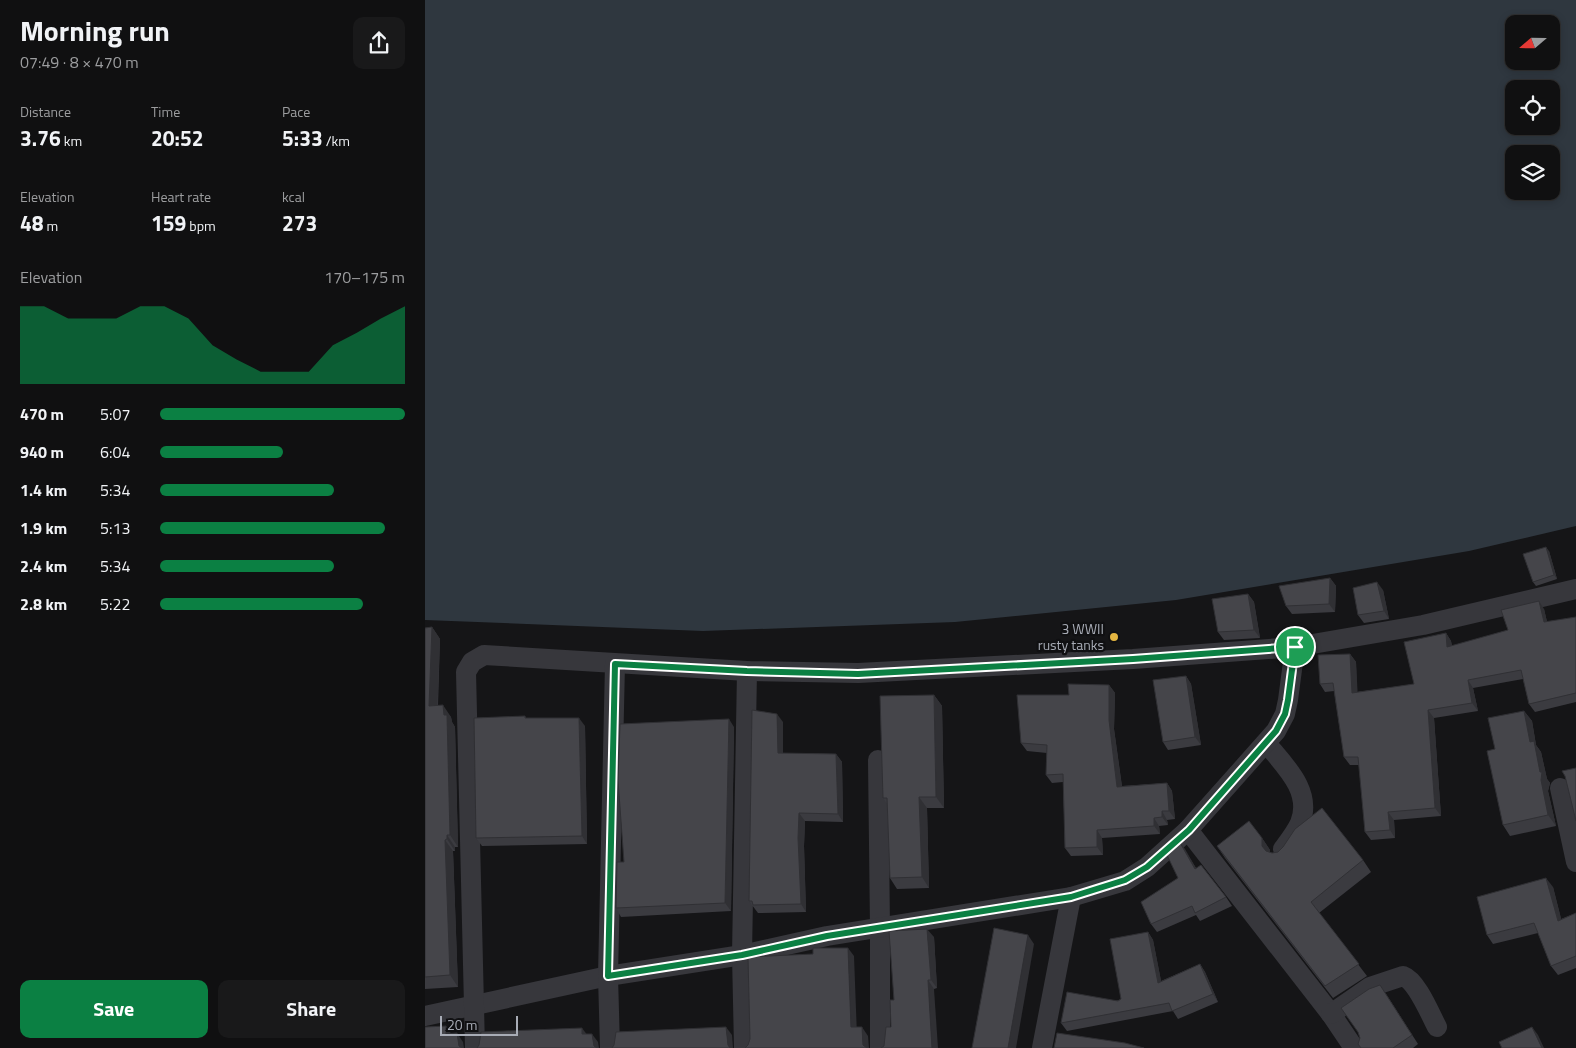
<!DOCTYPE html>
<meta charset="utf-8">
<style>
:root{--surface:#101011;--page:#19191a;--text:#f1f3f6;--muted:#9c9d9f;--line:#303031;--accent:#0b8043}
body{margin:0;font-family:"Titillium Web",sans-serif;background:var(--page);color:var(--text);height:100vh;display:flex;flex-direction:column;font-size:19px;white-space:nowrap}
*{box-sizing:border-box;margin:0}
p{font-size:16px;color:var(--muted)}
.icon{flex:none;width:28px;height:28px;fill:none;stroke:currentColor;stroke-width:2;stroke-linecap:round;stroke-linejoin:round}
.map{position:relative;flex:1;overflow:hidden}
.sheet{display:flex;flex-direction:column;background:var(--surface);width:425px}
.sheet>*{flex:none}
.needle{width:32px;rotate:250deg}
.buttons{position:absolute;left:1080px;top:15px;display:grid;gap:10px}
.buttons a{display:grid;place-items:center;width:55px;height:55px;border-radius:10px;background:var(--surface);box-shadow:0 2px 8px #0003,0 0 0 1px var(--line);font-size:25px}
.scale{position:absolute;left:15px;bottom:12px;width:78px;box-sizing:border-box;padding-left:5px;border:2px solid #a8acb6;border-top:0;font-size:14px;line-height:18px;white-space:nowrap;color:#a8acb6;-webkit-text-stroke:4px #101012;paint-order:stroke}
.pin{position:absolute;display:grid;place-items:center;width:42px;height:42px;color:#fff;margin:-21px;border:2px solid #fff;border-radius:50%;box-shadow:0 1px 5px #0007}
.round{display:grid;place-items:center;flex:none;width:52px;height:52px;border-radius:10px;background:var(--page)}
.headline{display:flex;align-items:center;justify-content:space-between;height:85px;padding:0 20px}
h1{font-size:28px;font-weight:700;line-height:38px}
.metrics{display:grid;grid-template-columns:repeat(3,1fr);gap:8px;height:85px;padding:5px 20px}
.metrics div{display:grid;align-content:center}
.metrics b{font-size:21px;font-weight:700}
.metrics small{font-size:14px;font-weight:400}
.metrics p{font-size:14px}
.chart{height:140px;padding:10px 20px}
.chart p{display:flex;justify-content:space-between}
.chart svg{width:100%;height:90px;margin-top:5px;fill:var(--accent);opacity:.7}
.cta{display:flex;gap:10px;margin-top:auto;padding:10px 20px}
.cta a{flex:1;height:58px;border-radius:10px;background:var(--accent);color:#fff;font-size:20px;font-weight:700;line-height:58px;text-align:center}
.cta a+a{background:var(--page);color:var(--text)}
ul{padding:0 20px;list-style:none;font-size:16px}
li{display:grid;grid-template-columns:80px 60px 1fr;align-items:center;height:38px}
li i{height:12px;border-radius:6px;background:var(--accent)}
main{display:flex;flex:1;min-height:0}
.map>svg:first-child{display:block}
.water{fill:#2f373f;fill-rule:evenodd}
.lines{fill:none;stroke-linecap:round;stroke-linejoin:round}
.minor{stroke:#37373c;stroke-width:20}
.wall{fill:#3b3b40}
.shaded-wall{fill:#303034}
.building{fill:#45454a;stroke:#303034}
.route-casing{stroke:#fff;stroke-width:10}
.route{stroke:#0b8043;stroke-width:6}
.poi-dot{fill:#e3b541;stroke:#101012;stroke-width:2}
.labels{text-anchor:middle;stroke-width:4.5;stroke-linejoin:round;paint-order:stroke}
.poi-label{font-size:14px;fill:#a8acb6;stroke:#101012;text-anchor:end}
</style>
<main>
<section class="sheet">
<div class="headline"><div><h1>Morning run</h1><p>07:49 · 8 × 470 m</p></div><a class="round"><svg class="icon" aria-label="share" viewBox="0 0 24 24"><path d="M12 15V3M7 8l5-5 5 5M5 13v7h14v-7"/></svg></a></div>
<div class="metrics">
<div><p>Distance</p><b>3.76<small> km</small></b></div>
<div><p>Time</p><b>20:52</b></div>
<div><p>Pace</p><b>5:33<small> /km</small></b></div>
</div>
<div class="metrics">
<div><p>Elevation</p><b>48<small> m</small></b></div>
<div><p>Heart rate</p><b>159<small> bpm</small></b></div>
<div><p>kcal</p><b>273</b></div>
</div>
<div class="chart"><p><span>Elevation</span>170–175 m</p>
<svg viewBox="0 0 160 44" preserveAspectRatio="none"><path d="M0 44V6L10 6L20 12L30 12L40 12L50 6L60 6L70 12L80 25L90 32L100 38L110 38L120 38L130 25L140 19L150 12L160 6V44z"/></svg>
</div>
<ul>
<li><b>470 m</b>5:07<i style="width:100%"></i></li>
<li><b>940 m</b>6:04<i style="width:50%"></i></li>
<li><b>1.4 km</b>5:34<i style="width:71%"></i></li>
<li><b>1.9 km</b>5:13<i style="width:92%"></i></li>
<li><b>2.4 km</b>5:34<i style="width:71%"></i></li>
<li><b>2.8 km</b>5:22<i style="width:83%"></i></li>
</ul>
<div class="cta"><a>Save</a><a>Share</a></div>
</section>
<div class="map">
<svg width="1151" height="1048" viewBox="0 0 1151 1048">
<rect width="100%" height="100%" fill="#151517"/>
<path class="water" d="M 0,0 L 1151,0 L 1151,526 L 1044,551 L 751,600 L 530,622 L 278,631 L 0,620 ZM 1089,24 L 1126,24 L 1126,61 L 1089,61 ZM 1089,89 L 1126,89 L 1126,126 L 1089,126 ZM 1089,154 L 1126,154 L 1126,191 L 1089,191 Z"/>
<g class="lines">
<g class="minor">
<path d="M 841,743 C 859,765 888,791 875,823 C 871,832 864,841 858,849"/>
<path d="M 453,760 L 455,927 L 455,1048"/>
<path d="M 1135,788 L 1151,862"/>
<path d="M 763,830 L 906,1014 L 929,1048"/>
<path d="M 906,1014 L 945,987 L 978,976 C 992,981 1005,1014 1012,1027"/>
<path d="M 0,1016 L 183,976 L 317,955 L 402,936 L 646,897 L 700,881 L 722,867 L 763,830 L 851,731 L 860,714 L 863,700 L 870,647"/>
<path d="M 50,1048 L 41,672 L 47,662 L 59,655 L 322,671 L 433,673 L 708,659 L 870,647 L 998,625 L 1151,589"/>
<path d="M 185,1048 L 183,976 L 190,664"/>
<path d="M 319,1048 L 317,955 L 322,671"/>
<path d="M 617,1048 L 646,897"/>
</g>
</g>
<g class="wall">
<path d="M 1124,551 L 1132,579 L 1111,586 L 1108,582 Z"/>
<path d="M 905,578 L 911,586 L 910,612 L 867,614 L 861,606 Z"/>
<path d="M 958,590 L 964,619 L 939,623 L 933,615 Z"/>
<path d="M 823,594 L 829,602 L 835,638 L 799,640 L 793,632 Z"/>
<path d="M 1119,609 L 1122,622 L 1151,617 L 1151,702 L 1110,712 L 1104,704 L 1098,679 L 1048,688 L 1053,711 L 1009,718 L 1016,816 L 969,820 L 970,838 L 946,840 L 940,832 L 934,765 L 925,765 L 919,757 L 909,691 L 900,692 L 895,684 L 925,654 L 931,662 L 932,692 L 989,684 L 1021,633 L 1026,641 L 1027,646 L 1083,630 Z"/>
<path d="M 7,627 L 15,639 L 13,705 L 26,717 L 27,722 L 30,727 L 33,847 L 30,847 L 30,851 L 28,851 L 33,987 L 0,989 L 0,628 Z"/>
<path d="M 761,676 L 766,684 L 776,745 L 743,750 L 738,742 Z"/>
<path d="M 684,685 L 690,693 L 689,729 L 697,786 L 742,783 L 747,791 L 750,819 L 742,820 L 743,825 L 734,826 L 735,834 L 677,838 L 678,855 L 646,856 L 640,848 L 638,782 L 627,783 L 621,775 L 622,753 L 602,751 L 596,743 L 644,695 Z"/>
<path d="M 509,695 L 517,706 L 519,808 L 502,808 L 504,888 L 472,889 L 465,878 L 462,804 L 458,798 Z"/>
<path d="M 1099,711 L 1107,721 L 1111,745 L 1116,752 L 1122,779 L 1125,783 L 1123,791 L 1131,826 L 1085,836 L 1078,825 Z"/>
<path d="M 100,716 L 101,718 L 160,726 L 162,844 L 57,846 L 51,838 Z"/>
<path d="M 358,722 L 358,753 L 411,754 L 417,762 L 418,822 L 380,821 L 379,846 L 381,912 L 333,913 L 324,901 Z"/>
<path d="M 309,727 L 306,911 L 196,917 L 191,908 Z"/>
<path d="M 837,838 L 845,850 L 845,852 L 847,853 L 938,860 L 946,872 L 894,913 L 942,976 L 908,998 L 800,858 L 792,846 Z"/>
<path d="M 754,841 L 771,868 L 801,897 L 807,906 L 775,921 L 771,915 L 732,932 L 726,924 L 753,878 Z"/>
<path d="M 1128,887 L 1136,919 L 1151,913 L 1151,968 L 1133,975 L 1126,966 L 1113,933 L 1068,944 L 1062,935 Z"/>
<path d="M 723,932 L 728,940 L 736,981 L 775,964 L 780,972 L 793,1002 L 753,1019 L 748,1011 L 642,1031 L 636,1023 L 696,999 Z"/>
<path d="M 509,937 L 512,988 L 509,989 L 459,1046 L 466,1027 L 469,1000 Z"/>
<path d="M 961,994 L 993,1044 L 988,1048 L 936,1048 Z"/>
</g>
<g class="shaded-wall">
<path d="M 1121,547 L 1124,551 L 1132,579 L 1129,575 Z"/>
<path d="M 905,578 L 911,586 L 910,612 L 904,604 Z"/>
<path d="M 952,582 L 958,590 L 964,619 L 959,611 Z"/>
<path d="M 823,594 L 829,602 L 835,638 L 829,630 Z"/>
<path d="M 1114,601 L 1119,609 L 1124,630 L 1119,622 Z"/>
<path d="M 7,627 L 15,639 L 12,718 L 4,706 Z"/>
<path d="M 1021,633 L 1026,641 L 1028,655 L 1022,647 Z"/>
<path d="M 925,654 L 931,662 L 933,700 L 927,693 Z"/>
<path d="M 761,676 L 766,684 L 776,745 L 770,737 Z"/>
<path d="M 1043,680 L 1048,688 L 1053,711 L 1047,703 Z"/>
<path d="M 684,685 L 690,693 L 689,729 L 698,795 L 692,787 L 684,720 Z"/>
<path d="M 509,695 L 517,706 L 519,808 L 511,797 Z"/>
<path d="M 18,705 L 26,717 L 27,722 L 30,727 L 33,847 L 25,835 Z"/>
<path d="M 1003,710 L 1009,718 L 1016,816 L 1010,808 Z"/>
<path d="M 1099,711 L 1107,721 L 1111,745 L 1116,752 L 1122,779 L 1125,783 L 1123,791 L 1131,826 L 1123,815 L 1116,780 L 1105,742 Z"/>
<path d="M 352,714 L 358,722 L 358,761 L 353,753 Z"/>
<path d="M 154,718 L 160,726 L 162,844 L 157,836 Z"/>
<path d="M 304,719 L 309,727 L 306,911 L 300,903 Z"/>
<path d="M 411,754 L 417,762 L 418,822 L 413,814 Z"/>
<path d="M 742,783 L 747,791 L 750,819 L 744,811 Z"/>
<path d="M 494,797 L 502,808 L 504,888 L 497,877 Z"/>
<path d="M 737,811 L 742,820 L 743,825 L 737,817 Z"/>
<path d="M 963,812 L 969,820 L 970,838 L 965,830 Z"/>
<path d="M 374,813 L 380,821 L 379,846 L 381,912 L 376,904 L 373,838 Z"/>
<path d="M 729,818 L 734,826 L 735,834 L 729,826 Z"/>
<path d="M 672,830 L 677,838 L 678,855 L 672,847 Z"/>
<path d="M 22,835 L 30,847 L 30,851 L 22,839 Z"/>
<path d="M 837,838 L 845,850 L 845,858 L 837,846 Z"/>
<path d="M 20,840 L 28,851 L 33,987 L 25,975 Z"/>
<path d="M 754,841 L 760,849 L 776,877 L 770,869 Z"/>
<path d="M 1121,878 L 1128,887 L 1139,930 L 1133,921 Z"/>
<path d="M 502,929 L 509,937 L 512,988 L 506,980 Z"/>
<path d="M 723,932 L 728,940 L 738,991 L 733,983 Z"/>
<path d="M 603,935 L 609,944 L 591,1048 L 583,1048 Z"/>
<path d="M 423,948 L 429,956 L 432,1036 L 426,1027 Z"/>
<path d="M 775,964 L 780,972 L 793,1002 L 788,994 Z"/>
<path d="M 503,980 L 509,989 L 513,1048 L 507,1048 Z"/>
<path d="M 21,1026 L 27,1035 L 21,1034 Z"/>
<path d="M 301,1027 L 307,1035 L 308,1048 L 305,1048 L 303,1045 Z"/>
<path d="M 437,1027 L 443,1036 L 444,1048 L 441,1048 L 438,1045 Z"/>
<path d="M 1107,1027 L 1113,1035 L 1119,1048 L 1117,1048 Z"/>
<path d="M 157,1028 L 163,1036 L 157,1034 Z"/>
<path d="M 32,1033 L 38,1042 L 39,1048 L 36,1048 L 34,1046 Z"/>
<path d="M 167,1034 L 173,1042 L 174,1048 L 171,1048 L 169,1046 Z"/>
</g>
<g class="building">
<path d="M 1121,547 L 1129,575 L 1108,582 L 1098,554 Z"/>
<path d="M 905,578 L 904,604 L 861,606 L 854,586 Z"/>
<path d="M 952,582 L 959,611 L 933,615 L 928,588 Z"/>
<path d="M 823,594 L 829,630 L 793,632 L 787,599 Z"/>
<path d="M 1114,601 L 1119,622 L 1151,617 L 1151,693 L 1104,704 L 1096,670 L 1043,680 L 1047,703 L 1003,710 L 1010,808 L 963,812 L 965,830 L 940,832 L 933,757 L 919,757 L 908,683 L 895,684 L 893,655 L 925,654 L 927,693 L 989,684 L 979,642 L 1021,633 L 1022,647 L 1083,630 L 1076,610 Z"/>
<path d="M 7,627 L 4,706 L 18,705 L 19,715 L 22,715 L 25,835 L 22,835 L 22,839 L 20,840 L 25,975 L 0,977 L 0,628 Z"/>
<path d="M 761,676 L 770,737 L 738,742 L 728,680 Z"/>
<path d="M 643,684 L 684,685 L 684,720 L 692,787 L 742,783 L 744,811 L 737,811 L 737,817 L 729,818 L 729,826 L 672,830 L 672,847 L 640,848 L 638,774 L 621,775 L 622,745 L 596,743 L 592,695 L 644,695 Z"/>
<path d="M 509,695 L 511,797 L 494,797 L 497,877 L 465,878 L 462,798 L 458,798 L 455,696 Z"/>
<path d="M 327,710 L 352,714 L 353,753 L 411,754 L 413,814 L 374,813 L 373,838 L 376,904 L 328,905 L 327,901 L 324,901 Z"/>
<path d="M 1099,711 L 1105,742 L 1109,741 L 1115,772 L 1117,772 L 1116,780 L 1123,815 L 1078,825 L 1062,751 L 1070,749 L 1063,718 Z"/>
<path d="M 100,716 L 100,718 L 154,718 L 157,836 L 51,838 L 49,718 Z"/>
<path d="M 304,719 L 300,903 L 191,908 L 192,862 L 199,862 L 193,780 L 195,724 Z"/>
<path d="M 1151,768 L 1151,821 L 1140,776 L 1137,771 Z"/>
<path d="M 897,808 L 938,860 L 886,902 L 934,964 L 900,986 L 792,846 L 824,821 L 837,838 L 837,846 L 841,851 L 847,853 L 853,852 L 858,847 L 870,829 Z"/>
<path d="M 754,841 L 770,869 L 776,865 L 801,897 L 770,913 L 767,906 L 726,924 L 716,902 L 753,878 L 741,853 Z"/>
<path d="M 1121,878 L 1133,921 L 1151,913 L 1151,956 L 1126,966 L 1109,923 L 1062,935 L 1052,897 Z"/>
<path d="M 569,928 L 603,935 L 583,1048 L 547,1048 Z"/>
<path d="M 502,929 L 506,980 L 503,980 L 507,1048 L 456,1048 L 459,1046 L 461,1027 L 466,1027 L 465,1000 L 469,1000 L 464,931 Z"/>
<path d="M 723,932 L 733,983 L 775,964 L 788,994 L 747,1011 L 744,1003 L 636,1023 L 642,992 L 693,1001 L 696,999 L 685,939 Z"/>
<path d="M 388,948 L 423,948 L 426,1027 L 437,1027 L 438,1045 L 442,1048 L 320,1048 L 323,1045 L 325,1039 L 323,957 L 388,954 Z"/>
<path d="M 955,985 L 987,1035 L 968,1048 L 936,1048 L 933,1044 L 935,1038 L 933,1032 L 916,1008 L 944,989 Z"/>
<path d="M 21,1026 L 21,1034 L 32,1033 L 34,1046 L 37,1048 L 0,1048 L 0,1027 Z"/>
<path d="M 301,1027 L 303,1045 L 305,1048 L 187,1048 L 189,1045 L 191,1032 Z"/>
<path d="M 1107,1027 L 1117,1048 L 1077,1048 L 1074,1042 Z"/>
<path d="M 157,1028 L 157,1034 L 167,1034 L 169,1046 L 172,1048 L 52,1048 L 54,1045 L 56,1032 Z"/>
<path d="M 632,1033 L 700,1043 L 719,1048 L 629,1048 Z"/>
</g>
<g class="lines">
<g class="route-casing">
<path id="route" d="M 870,647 L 863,700 L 860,714 L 851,731 L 764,830 L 722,867 L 700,880 L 646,897 L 402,936 L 317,955 L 183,976 L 190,664 L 322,671 L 433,674 L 708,659 Z"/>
</g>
<use href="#route" class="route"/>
</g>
<circle class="poi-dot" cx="689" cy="637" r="5"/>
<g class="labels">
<g class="poi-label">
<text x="679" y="634">3 WWII<tspan x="679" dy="16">rusty tanks</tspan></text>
</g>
</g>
</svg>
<div class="buttons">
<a><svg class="needle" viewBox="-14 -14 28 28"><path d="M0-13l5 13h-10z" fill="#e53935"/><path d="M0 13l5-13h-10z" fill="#9c9d9f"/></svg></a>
<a><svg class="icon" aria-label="locate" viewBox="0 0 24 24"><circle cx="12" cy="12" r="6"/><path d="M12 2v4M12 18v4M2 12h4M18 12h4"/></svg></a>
<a><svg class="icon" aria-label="layers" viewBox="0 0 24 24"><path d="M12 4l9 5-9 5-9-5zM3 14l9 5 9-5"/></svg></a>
</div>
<div class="scale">20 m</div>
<div class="pin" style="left:870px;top:647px;background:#1e9e55"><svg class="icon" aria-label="arrive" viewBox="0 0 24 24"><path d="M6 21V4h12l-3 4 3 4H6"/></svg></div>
</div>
</main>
